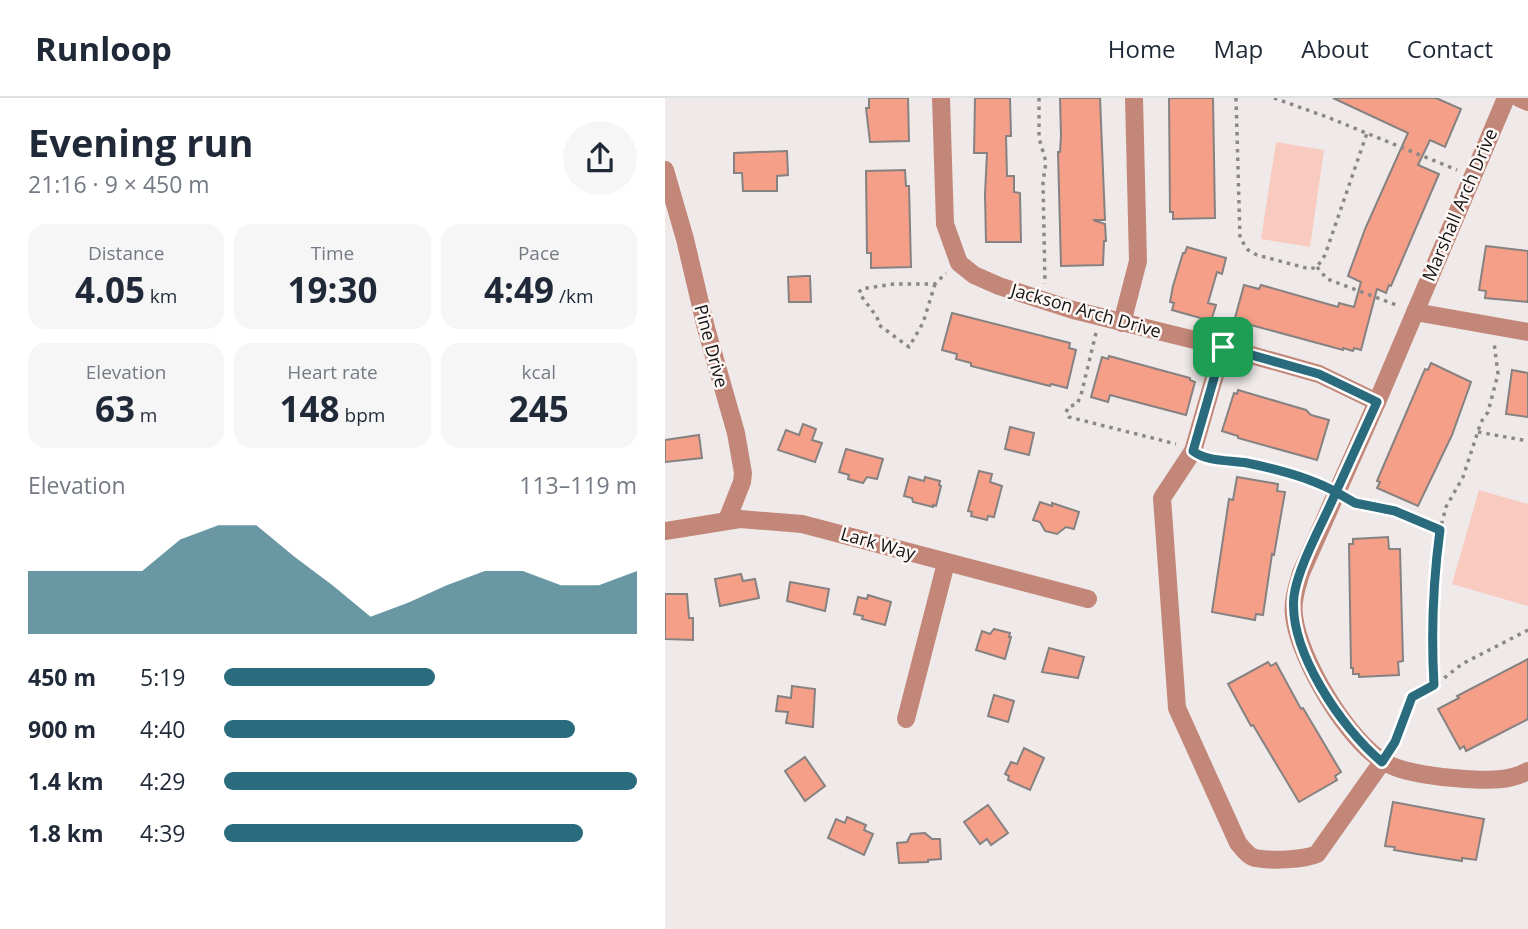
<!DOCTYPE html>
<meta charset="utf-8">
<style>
:root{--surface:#fff;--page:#f6f6f7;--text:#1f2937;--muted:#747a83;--line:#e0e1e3;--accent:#2a6c7e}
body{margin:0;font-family:"Open Sans",sans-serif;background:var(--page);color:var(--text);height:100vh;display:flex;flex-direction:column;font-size:26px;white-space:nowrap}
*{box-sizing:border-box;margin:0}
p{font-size:23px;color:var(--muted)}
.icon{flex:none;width:38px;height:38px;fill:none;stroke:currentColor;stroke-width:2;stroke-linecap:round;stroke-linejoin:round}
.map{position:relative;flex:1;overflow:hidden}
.side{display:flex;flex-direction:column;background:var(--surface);width:665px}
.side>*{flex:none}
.pin{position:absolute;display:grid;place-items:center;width:60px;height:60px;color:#fff;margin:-30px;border-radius:14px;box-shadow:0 4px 10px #0006}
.round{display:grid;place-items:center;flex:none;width:74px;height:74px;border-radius:37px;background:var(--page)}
.overview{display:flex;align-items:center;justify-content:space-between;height:119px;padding:0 28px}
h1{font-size:38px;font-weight:700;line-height:52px}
.metrics{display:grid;grid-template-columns:repeat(3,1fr);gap:10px;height:119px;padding:7px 28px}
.metrics div{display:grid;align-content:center;border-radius:18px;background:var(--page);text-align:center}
.metrics b{font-size:35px;font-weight:700}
.metrics small{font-size:19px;font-weight:400}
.metrics p{font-size:19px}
.chart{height:196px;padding:14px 28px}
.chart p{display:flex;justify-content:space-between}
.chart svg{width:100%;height:126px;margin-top:7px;fill:var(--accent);opacity:.7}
ul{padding:0 28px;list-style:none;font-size:23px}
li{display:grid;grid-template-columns:112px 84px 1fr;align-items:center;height:52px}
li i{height:18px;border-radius:9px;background:var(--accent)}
header{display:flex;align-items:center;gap:42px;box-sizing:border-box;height:98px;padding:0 35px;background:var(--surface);border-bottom:2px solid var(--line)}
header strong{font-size:33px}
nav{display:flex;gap:38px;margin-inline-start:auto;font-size:24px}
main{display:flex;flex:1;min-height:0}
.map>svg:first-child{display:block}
.green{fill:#f9cabf}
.building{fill:#f59e88;stroke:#868281;stroke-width:2}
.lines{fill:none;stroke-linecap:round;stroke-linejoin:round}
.path{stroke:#8b8887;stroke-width:3.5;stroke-dasharray:3.5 5;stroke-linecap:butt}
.minor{stroke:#c28778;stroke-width:18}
.route-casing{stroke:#fff;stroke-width:14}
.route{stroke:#2a6c7e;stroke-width:9}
.labels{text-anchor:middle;stroke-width:5;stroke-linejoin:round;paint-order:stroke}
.street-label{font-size:18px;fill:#151313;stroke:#fdf8f6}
</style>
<header>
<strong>Runloop</strong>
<nav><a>Home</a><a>Map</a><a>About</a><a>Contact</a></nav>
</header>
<main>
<section class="side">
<div class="overview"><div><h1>Evening run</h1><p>21:16 · 9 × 450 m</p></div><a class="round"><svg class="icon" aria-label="share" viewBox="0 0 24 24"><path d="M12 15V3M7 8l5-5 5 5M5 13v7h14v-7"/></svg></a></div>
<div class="metrics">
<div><p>Distance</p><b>4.05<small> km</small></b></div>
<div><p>Time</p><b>19:30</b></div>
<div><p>Pace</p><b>4:49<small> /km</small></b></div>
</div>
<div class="metrics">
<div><p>Elevation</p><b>63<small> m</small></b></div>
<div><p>Heart rate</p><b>148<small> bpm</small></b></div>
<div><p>kcal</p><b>245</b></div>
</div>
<div class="chart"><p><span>Elevation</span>113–119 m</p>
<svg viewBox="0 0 160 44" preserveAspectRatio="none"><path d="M0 44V22L10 22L20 22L30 22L40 11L50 6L60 6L70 17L80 27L90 38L100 33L110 27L120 22L130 22L140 27L150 27L160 22V44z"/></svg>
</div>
<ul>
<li><b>450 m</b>5:19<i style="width:51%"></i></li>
<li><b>900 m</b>4:40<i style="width:85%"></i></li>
<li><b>1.4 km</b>4:29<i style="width:100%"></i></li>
<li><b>1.8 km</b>4:39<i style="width:87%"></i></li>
</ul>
</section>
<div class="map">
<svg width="863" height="831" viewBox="0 0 863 831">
<rect width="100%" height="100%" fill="#efeae9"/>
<g class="green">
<path d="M 611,44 L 659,52 L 645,149 L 596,141 Z"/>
<path d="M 814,392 L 863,406 L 863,508 L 787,486 Z"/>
</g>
<g class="building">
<path d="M 204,0 L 243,0 L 244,43 L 205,44 L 201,10 L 204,10 Z"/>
<path d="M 310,0 L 345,0 L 346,38 L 341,38 L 342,78 L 349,78 L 349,94 L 355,95 L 356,144 L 321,144 L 320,96 L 322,55 L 309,55 Z"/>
<path d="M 395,0 L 435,0 L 440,122 L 428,122 L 440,126 L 441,143 L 439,143 L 438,167 L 396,168 L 393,54 L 395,54 L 396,38 Z"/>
<path d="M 504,0 L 548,0 L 550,120 L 508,121 L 508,114 L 505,114 Z"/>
<path d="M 668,0 L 771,0 L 796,11 L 780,49 L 765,42 L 753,67 L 774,76 L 726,188 L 724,187 L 721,195 L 712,191 L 696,252 L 689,250 L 688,253 L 678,250 L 678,252 L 575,224 L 576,221 L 570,220 L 579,187 L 594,191 L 596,187 L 673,209 L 674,205 L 689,209 L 696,184 L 683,178 L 700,131 L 743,35 Z"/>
<path d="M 122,53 L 123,77 L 112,78 L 112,93 L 78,93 L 77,75 L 69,75 L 69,55 Z"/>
<path d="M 240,72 L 241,88 L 244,88 L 246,169 L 206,170 L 206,155 L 202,155 L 201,73 Z"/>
<path d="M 821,148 L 863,153 L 863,204 L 820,200 L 821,193 L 814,192 Z"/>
<path d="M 522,149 L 561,160 L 557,176 L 552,174 L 543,205 L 551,207 L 546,223 L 507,212 L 509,205 L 505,204 L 508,188 L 518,155 L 520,155 Z"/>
<path d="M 141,178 L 145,178 L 146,204 L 124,204 L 123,179 Z"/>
<path d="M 287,215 L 405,245 L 404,250 L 411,252 L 402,290 L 386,286 L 385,288 L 306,268 L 306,265 L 291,261 L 292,256 L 277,252 Z"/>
<path d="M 444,258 L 525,280 L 525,282 L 530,284 L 521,317 L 445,297 L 443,304 L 426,299 L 437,259 L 443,261 Z"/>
<path d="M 766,265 L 806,284 L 787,337 L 753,408 L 712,390 L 715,384 L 712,383 L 760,271 L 763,272 Z"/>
<path d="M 847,272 L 863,275 L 863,319 L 841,316 Z"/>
<path d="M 573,292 L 641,312 L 646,317 L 664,322 L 652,362 L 573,340 L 573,338 L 557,333 L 569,295 L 572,296 Z"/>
<path d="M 138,326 L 151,331 L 147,342 L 157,345 L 150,364 L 113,352 L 121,332 L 134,337 Z"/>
<path d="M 345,329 L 369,335 L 364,357 L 340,351 Z"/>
<path d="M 34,337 L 37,360 L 0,364 L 0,342 Z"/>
<path d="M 181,351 L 218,361 L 212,381 L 202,379 L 198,385 L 183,381 L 184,377 L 174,374 Z"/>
<path d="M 314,373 L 327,376 L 325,384 L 337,388 L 329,419 L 323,418 L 322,422 L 306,418 L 307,414 L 303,413 Z"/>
<path d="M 244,379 L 259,383 L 260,379 L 275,383 L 274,387 L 276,388 L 271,408 L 268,407 L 268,409 L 248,404 L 247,400 L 239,398 Z"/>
<path d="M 572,379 L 613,386 L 612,393 L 620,394 L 609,457 L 607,456 L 598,517 L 591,516 L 590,522 L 547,514 L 564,401 L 568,402 Z"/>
<path d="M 375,404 L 387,408 L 387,405 L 414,414 L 409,431 L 401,429 L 392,436 L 380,433 L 375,424 L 368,422 Z"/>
<path d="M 723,439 L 724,451 L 735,451 L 738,563 L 733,564 L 734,577 L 694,579 L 694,576 L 688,576 L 688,570 L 686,570 L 684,446 L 688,446 L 688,441 Z"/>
<path d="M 76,476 L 78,483 L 90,481 L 94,500 L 55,508 L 50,481 Z"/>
<path d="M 125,484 L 164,491 L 160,513 L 122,503 Z"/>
<path d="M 0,496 L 22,496 L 24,520 L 28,520 L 28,542 L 0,541 Z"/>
<path d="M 203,497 L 226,504 L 220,527 L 197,521 L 198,518 L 189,516 L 193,499 L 202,501 Z"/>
<path d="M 329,531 L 345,535 L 344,539 L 346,539 L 340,561 L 311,552 L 317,533 L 325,536 Z"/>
<path d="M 384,550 L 419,559 L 413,580 L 377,574 Z"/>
<path d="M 863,561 L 863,621 L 801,653 L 799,648 L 795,651 L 773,611 L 794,600 L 792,598 Z"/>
<path d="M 603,564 L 606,568 L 611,565 L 636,611 L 638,610 L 676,674 L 670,678 L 672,682 L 634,704 L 588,627 L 586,628 L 563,586 Z"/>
<path d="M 127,588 L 150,591 L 148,629 L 121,625 L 123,614 L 111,613 L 113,598 L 126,600 Z"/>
<path d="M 329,597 L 349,603 L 343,624 L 323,618 Z"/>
<path d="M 359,650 L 379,660 L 365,692 L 343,682 L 344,678 L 340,676 L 346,664 L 352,666 Z"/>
<path d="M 140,659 L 160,688 L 140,703 L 120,673 Z"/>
<path d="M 728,704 L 819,721 L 811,762 L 797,760 L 797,763 L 752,756 L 729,752 L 730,749 L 720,748 Z"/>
<path d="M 323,707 L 343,735 L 326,747 L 322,741 L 315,746 L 299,724 Z"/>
<path d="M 182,719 L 201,727 L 199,732 L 208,736 L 199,757 L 163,740 L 171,721 L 180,725 Z"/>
<path d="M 260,735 L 267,741 L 275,741 L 276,761 L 263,762 L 263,764 L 234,765 L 232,745 L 242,744 L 246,736 Z"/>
</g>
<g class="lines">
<g class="path">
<path d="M 374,0 L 374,40 L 381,64 L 378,84 L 380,186"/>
<path d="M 571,0 L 575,140 L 583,152 L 592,157 L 645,171 L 652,169 L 660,157 L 702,35"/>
<path d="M 609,0 L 662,19 L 792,72"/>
<path d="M 652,169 L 662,181 L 734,208"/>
<path d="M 270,186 L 258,225 L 244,249 L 214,227 L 212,219 L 194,195 L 196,191 L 229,186 L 270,186 L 281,175"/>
<path d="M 431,235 L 416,297 L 412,306 L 403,309 L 401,315 L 404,319 L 511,346"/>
<path d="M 813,334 L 863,343"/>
<path d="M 544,359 L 581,365 L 650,383 L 659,387"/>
<path d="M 687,402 L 731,413 L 775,432"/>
<path d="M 769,587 L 766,543 L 769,477 L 775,432 L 781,409 L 798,379 L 816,324 L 823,314 L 833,276 L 829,244"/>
<path d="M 726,650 L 745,603 L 751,595 L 764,592 L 797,566 L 863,532"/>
</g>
<g class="minor">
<path d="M 276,0 L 280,126 L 294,165 L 309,177 L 334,188 L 408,212 L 558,249 L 654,276 L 712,304"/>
<path d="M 841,0 L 712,304 L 636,475 C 632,489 627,503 629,518 C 634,561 683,644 721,665 C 738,675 779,680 800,681 C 822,682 843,684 863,673"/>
<path d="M 854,0 L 863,4"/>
<path d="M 0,72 L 20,141 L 41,230 L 71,335 L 78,375 L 77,384 L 62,422"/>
<path d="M 750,214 L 863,234"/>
<path d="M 457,225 L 473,163 L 469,0"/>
<path d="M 558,249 L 528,353 L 497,400 L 512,610 L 573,745 C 578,751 583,758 590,760 C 606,763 638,762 652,756 L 717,664"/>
<path d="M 0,433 L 75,421 L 137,426 L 423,501"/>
<path d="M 241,621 L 281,465"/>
</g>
</g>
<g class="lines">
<g class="route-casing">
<path id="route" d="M 558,249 L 528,353 C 542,364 565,362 582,365 C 612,371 644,379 671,394 C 659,423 633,468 629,498 C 623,552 677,631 717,664 L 730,644 L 747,599 L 769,587 C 766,535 768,484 775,432 L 730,413 L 690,405 L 671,394 L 712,304 L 654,276 L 558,249"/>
</g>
<use href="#route" class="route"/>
</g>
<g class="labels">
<g class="street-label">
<text transform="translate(795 107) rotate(-67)" y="6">Marshall Arch Drive</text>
<text transform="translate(421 213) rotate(16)" y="6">Jackson Arch Drive</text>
<text transform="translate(46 248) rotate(75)" y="6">Pine Drive</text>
<text transform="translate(213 446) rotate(16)" y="6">Lark Way</text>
</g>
</g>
</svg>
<div class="pin" style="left:558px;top:249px;background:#1e9e55"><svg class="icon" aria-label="arrive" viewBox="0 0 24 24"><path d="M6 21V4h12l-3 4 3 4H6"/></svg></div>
</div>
</main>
